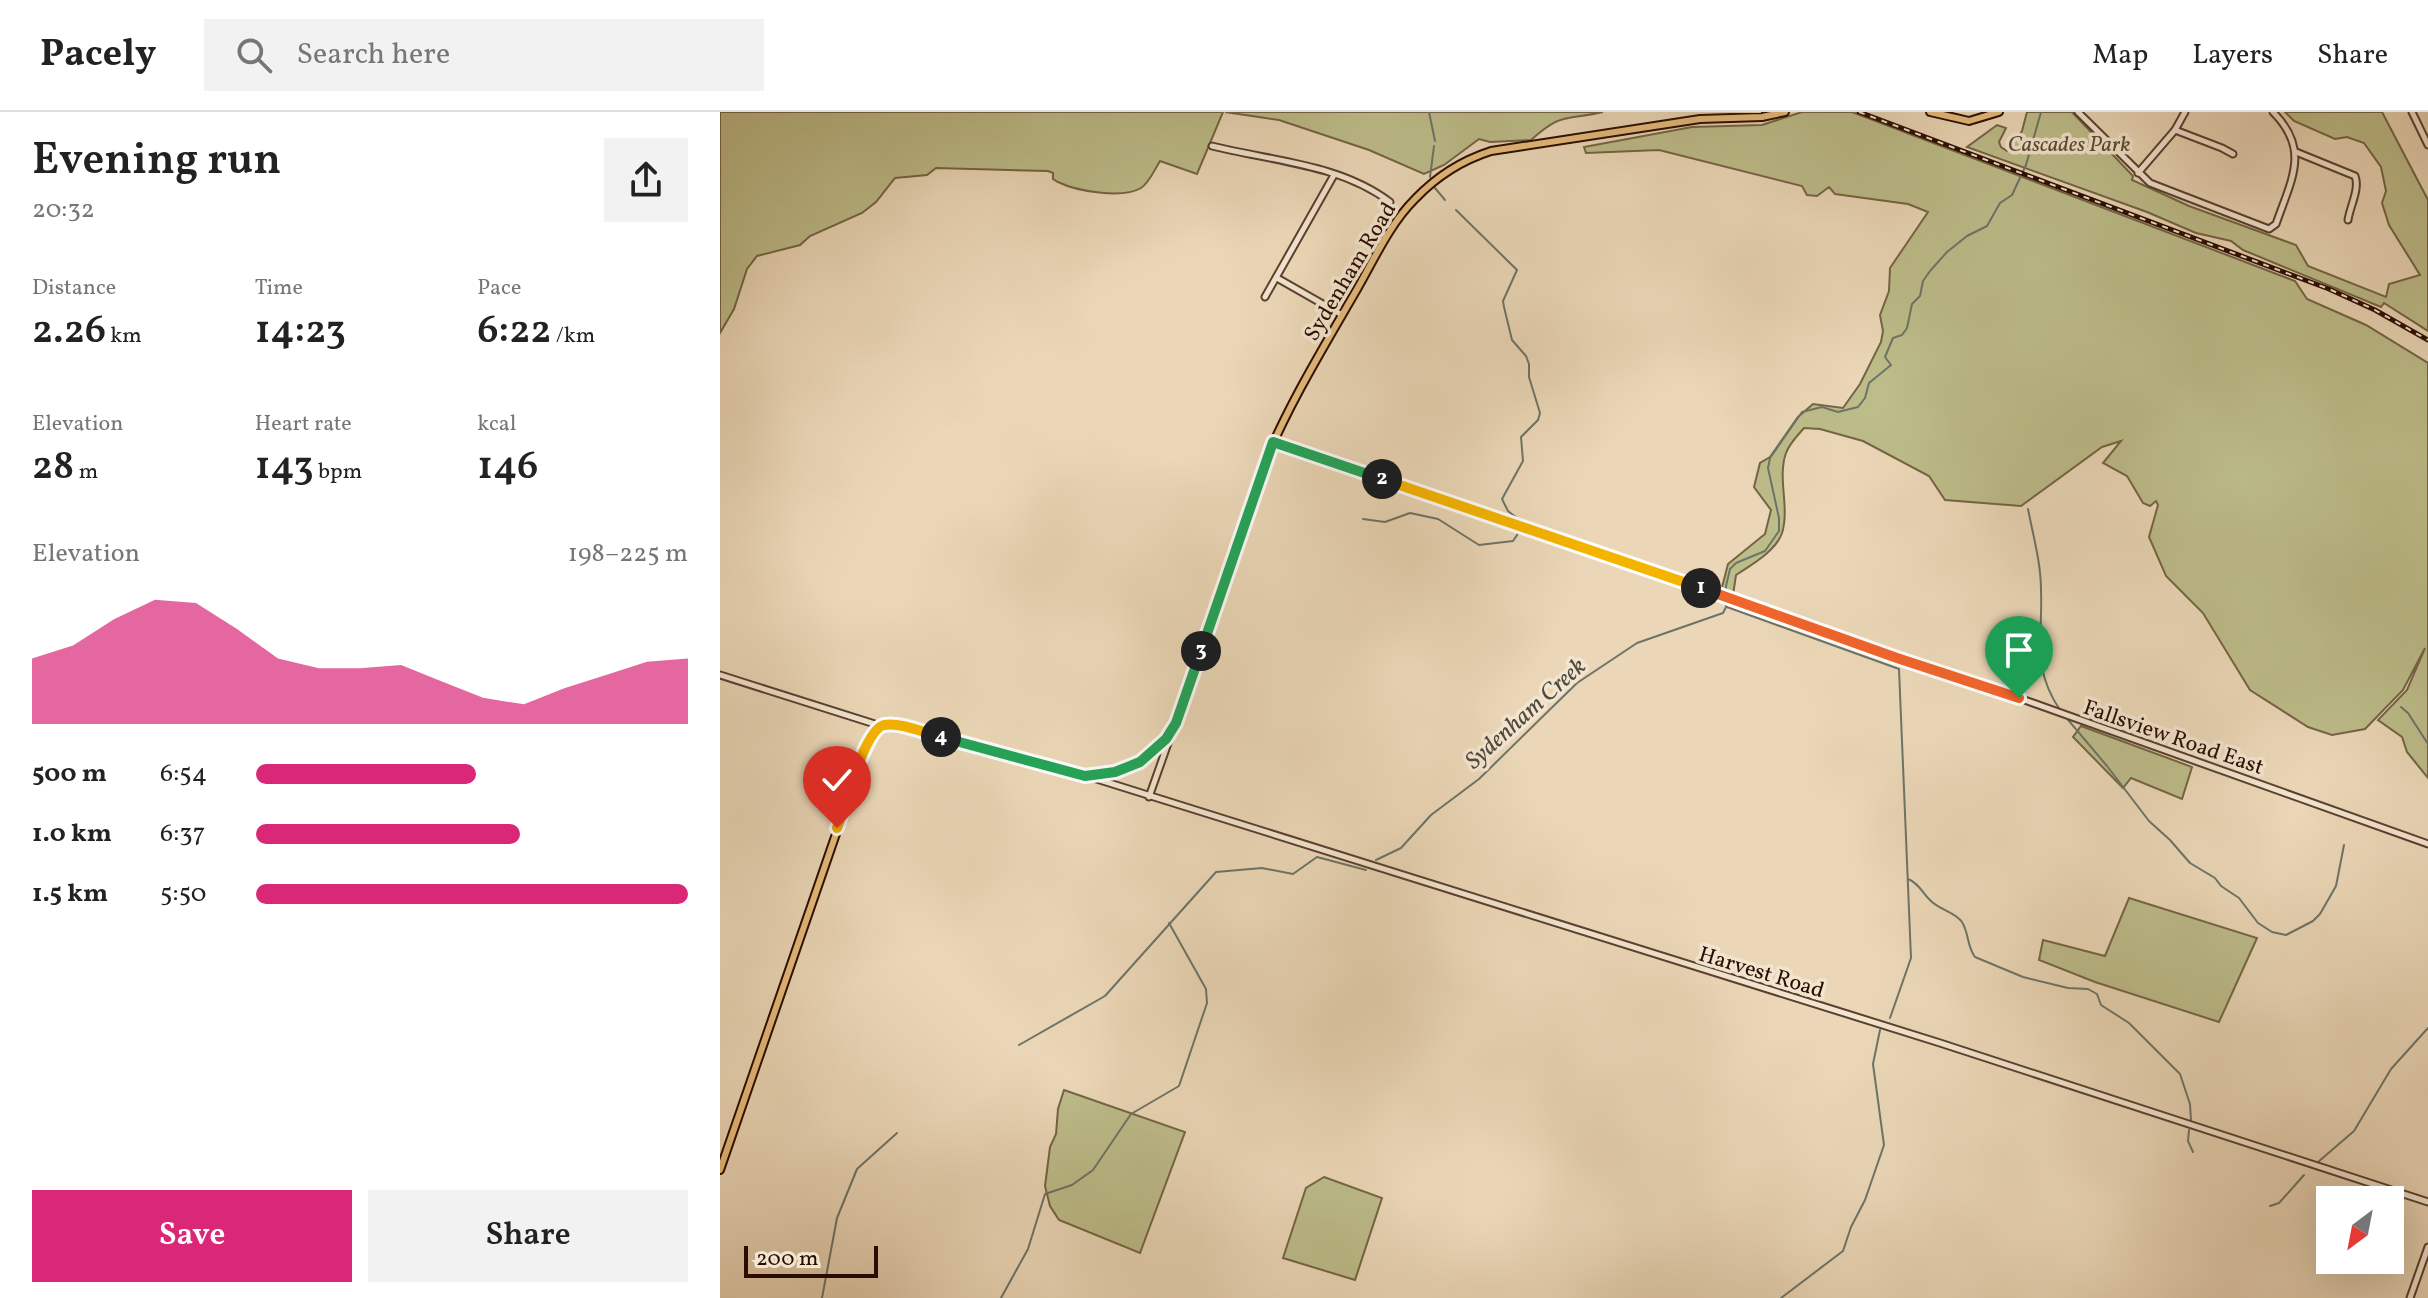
<!DOCTYPE html>
<meta charset="utf-8">
<style>
:root{--surface:#fff;--page:#f2f2f2;--text:#222;--muted:#767676;--line:#e0e0e0;--accent:#db2777}
body{margin:0;font-family:Vollkorn,serif;background:var(--page);color:var(--text);height:100vh;display:flex;flex-direction:column;font-size:30px;white-space:nowrap}
*{box-sizing:border-box;margin:0}
p{font-size:26px;color:var(--muted)}
.icon{flex:none;width:44px;height:44px;fill:none;stroke:currentColor;stroke-width:2;stroke-linecap:round;stroke-linejoin:round}
.map{position:relative;flex:1;overflow:hidden}
.details{display:flex;flex-direction:column;background:var(--surface);width:720px}
.details>*{flex:none}
.needle{width:52px;rotate:212deg}
.tools{position:absolute;left:1596px;top:1074px;display:grid;gap:16px}
.tools a{display:grid;place-items:center;width:88px;height:88px;border-radius:0px;background:var(--surface);box-shadow:0 8px 32px #0002;font-size:40px}
.scale{position:absolute;left:24px;bottom:20px;width:134px;box-sizing:border-box;padding-left:8px;border:4px solid #2a0c00;border-top:0;font-size:22px;line-height:28px;white-space:nowrap;color:#2a0c00;-webkit-text-stroke:6px #f2e5d0;paint-order:stroke}
.pin{position:absolute;display:grid;place-items:center;width:68px;height:68px;color:#fff;margin:-82px -34px;border-radius:50% 50% 50% 0;rotate:-45deg;box-shadow:0 0 8px #0007}
.pin .icon{rotate:45deg}
.km{position:absolute;width:40px;height:40px;margin:-20px;border-radius:50%;background:#222;color:#fff;font-size:22px;line-height:40px;text-align:center}
.round{display:grid;place-items:center;flex:none;width:84px;height:84px;border-radius:0px;background:var(--page)}
.headline{display:flex;align-items:center;justify-content:space-between;height:136px;padding:0 32px}
h1{font-size:44px;font-weight:600;line-height:60px}
.figures{display:grid;grid-template-columns:repeat(3,1fr);gap:12px;height:136px;padding:8px 32px}
.figures div{display:grid;align-content:center}
.figures b{font-size:40px;font-weight:600}
.figures small{font-size:22px;font-weight:400}
.figures p{font-size:22px}
.chart{height:224px;padding:16px 32px}
.chart p{display:flex;justify-content:space-between}
.chart svg{width:100%;height:144px;margin-top:8px;fill:var(--accent);opacity:.7}
.action{display:flex;gap:16px;margin-top:auto;padding:16px 32px}
.action a{flex:1;height:92px;border-radius:0px;background:var(--accent);color:#fff;font-size:32px;font-weight:600;line-height:92px;text-align:center}
.action a+a{background:var(--page);color:var(--text)}
ul{padding:0 32px;list-style:none;font-size:26px}
li{display:grid;grid-template-columns:128px 96px 1fr;align-items:center;height:60px}
li i{height:20px;border-radius:10px;background:var(--accent)}
header{display:flex;align-items:center;gap:48px;box-sizing:border-box;height:112px;padding:0 40px;background:var(--surface);border-bottom:2px solid var(--line)}
header strong{font-size:38px}
nav{display:flex;gap:44px;margin-inline-start:auto;font-size:28px}
.search{width:560px;height:72px;background:var(--page);display:flex;align-items:center;gap:20px;box-sizing:border-box;padding:0 28px;border-radius:0px;color:var(--muted);font-size:30px}
main{display:flex;flex:1;min-height:0}
.map>svg:first-child{display:block}
.green{fill:#bdbd8a;stroke:#746445;stroke-width:2}
.lines{fill:none;stroke-linecap:round;stroke-linejoin:round}
.stream{stroke:#6c7468;stroke-width:2}
.minor-casing{stroke:#5a3f2e;stroke-width:9}
.major-casing{stroke:#2a0c00;stroke-width:10}
.minor{stroke:#f2e5d0;stroke-width:5}
.major{stroke:#e6bc7c;stroke-width:6}
.rail-casing{stroke:#2a0c00;stroke-width:5}
.rail{stroke:#f2e5d0;stroke-width:2;stroke-dasharray:6;stroke-linecap:butt}
.split-1-casing{stroke:#fff;stroke-width:16}
.split-2-casing{stroke:#fff;stroke-width:16}
.split-3-casing{stroke:#fff;stroke-width:16}
.split-4-casing{stroke:#fff;stroke-width:16}
.split-5-casing{stroke:#fff;stroke-width:16}
.split-1{stroke:#f0652b;stroke-width:10}
.split-2{stroke:#f5b400;stroke-width:10}
.split-3{stroke:#22a559;stroke-width:10}
.split-4{stroke:#22a559;stroke-width:10}
.split-5{stroke:#f5b400;stroke-width:10}
.labels{text-anchor:middle;stroke-width:7;stroke-linejoin:round;paint-order:stroke}
.park-label{font-size:22px;font-style:italic;fill:#5d4a30;stroke:#f2e5d0}
.street-label{font-size:22px;fill:#2a0c00;stroke:#f2e5d0}
.water-label{font-size:24px;font-style:italic;fill:#50493d;stroke:#f2e5d0}
</style>
<header>
<strong>Pacely</strong>
<div class="search"><svg class="icon" aria-label="search" viewBox="0 0 24 24"><circle cx="10" cy="10" r="6"/><path d="M15 15l6 6"/></svg>Search here</div>
<nav><a>Map</a><a>Layers</a><a>Share</a></nav>
</header>
<main>
<section class="details">
<div class="headline"><div><h1>Evening run</h1><p>20:32</p></div><a class="round"><svg class="icon" aria-label="share" viewBox="0 0 24 24"><path d="M12 15V3M7 8l5-5 5 5M5 13v7h14v-7"/></svg></a></div>
<div class="figures">
<div><p>Distance</p><b>2.26<small> km</small></b></div>
<div><p>Time</p><b>14:23</b></div>
<div><p>Pace</p><b>6:22<small> /km</small></b></div>
</div>
<div class="figures">
<div><p>Elevation</p><b>28<small> m</small></b></div>
<div><p>Heart rate</p><b>143<small> bpm</small></b></div>
<div><p>kcal</p><b>146</b></div>
</div>
<div class="chart"><p><span>Elevation</span>198–225 m</p>
<svg viewBox="0 0 160 44" preserveAspectRatio="none"><path d="M0 44V24L10 20L20 12L30 6L40 7L50 15L60 24L70 27L80 27L90 26L100 31L110 36L120 38L130 33L140 29L150 25L160 24V44z"/></svg>
</div>
<ul>
<li><b>500 m</b>6:54<i style="width:51%"></i></li>
<li><b>1.0 km</b>6:37<i style="width:61%"></i></li>
<li><b>1.5 km</b>5:50<i style="width:100%"></i></li>
</ul>
<div class="action"><a>Save</a><a>Share</a></div>
</section>
<div class="map">
<svg width="1708" height="1186" viewBox="0 0 1708 1186">
<rect width="100%" height="100%" fill="#ebd7b7"/>
<filter id="stains"><feTurbulence type="fractalNoise" baseFrequency=".0025" numOctaves="4"/><feColorMatrix values="0 0 0 0 .2 0 0 0 0 .09 0 0 0 0 .02 0 0 0 .5 -.17"/></filter>
<radialGradient id="worn" r=".72"><stop offset=".6" stop-color="#630" stop-opacity="0"/><stop offset="1" stop-color="#630" stop-opacity=".3"/></radialGradient>
<g class="green">
<path d="M 0,0 L 503,0 L 477,62 L 440,49 C 435,57 429,71 421,76 C 402,87 356,79 338,70 L 333,67 L 333,61 L 328,59 L 216,56 L 207,63 L 175,66 L 156,90 L 142,101 L 90,124 L 80,133 L 37,144 L 27,157 L 14,197 L 0,221 Z"/>
<path d="M 505,0 L 883,0 C 844,9 842,0 811,28 L 770,30 L 759,27 L 724,53 L 704,62 L 649,38 L 559,8 Z"/>
<path d="M 1082,0 L 1132,0 L 1575,169 L 1587,187 L 1646,213 L 1708,251 L 1708,666 L 1687,640 L 1682,625 L 1658,608 L 1687,578 L 1705,536 L 1683,578 L 1645,617 L 1612,623 L 1588,615 L 1530,578 L 1483,501 L 1446,464 L 1429,425 L 1438,393 L 1436,389 L 1430,394 L 1423,391 L 1407,364 L 1383,351 L 1401,329 L 1382,335 L 1301,394 L 1225,388 L 1209,364 L 1143,329 L 1100,317 L 1084,316 C 1078,323 1069,332 1066,341 C 1057,366 1070,395 1062,421 C 1056,439 1031,453 1016,463 L 1013,483 L 1000,483 L 1008,452 L 1045,422 L 1051,398 L 1034,375 L 1040,351 L 1050,345 L 1078,305 L 1093,292 L 1123,296 L 1140,272 L 1161,230 L 1163,219 L 1160,203 L 1169,179 L 1170,156 L 1208,100 L 1188,92 L 1115,82 L 1109,75 L 1097,84 L 1087,83 L 1082,74 L 939,38 L 866,41 L 864,35 L 972,15 L 1042,13 Z"/>
<path d="M 1307,0 L 1352,0 L 1413,64 L 1412,68 L 1469,94 L 1576,133 L 1588,154 L 1666,185 L 1669,172 L 1700,163 L 1669,113 L 1662,91 L 1666,79 L 1661,55 L 1644,31 L 1627,25 L 1615,27 L 1574,9 L 1565,0 L 1662,0 L 1708,88 L 1708,219 L 1664,191 L 1661,195 L 1523,138 L 1511,129 L 1476,121 L 1427,100 L 1247,35 L 1277,13 L 1286,16 L 1279,30 L 1281,35 L 1287,39 L 1302,19 Z"/>
<path d="M 1361,614 L 1472,655 L 1462,687 L 1411,666 L 1403,676 L 1353,625 Z"/>
<path d="M 1409,786 L 1537,826 L 1499,910 L 1375,870 L 1319,848 L 1323,828 L 1385,844 Z"/>
<path d="M 344,978 L 465,1020 L 420,1141 L 339,1108 L 330,1094 L 325,1074 L 330,1035 L 336,1022 L 338,997 Z"/>
<path d="M 604,1065 L 662,1086 L 635,1168 L 563,1146 L 586,1076 Z"/>
</g>
<g class="lines">
<g class="stream">
<path d="M 709,0 L 715,29"/>
<path d="M 710,65 L 714,34"/>
<path d="M 715,76 L 725,88"/>
<path d="M 736,98 L 797,158 L 783,189 L 784,195 L 792,228 L 806,244 L 809,252 L 809,265 L 820,301 L 818,308 L 801,325 L 803,349 L 782,387 L 788,399 L 802,410"/>
<path d="M 1308,397 C 1313,423 1321,451 1321,478 C 1323,525 1311,555 1340,598"/>
<path d="M 643,407 L 665,410 L 690,401 L 718,407 L 759,433 L 793,429 L 799,420"/>
<path d="M 1007,495 L 1179,557 L 1191,846 L 1170,906"/>
<path d="M 1681,595 L 1688,601 L 1708,632"/>
<path d="M 1344,603 L 1387,654 L 1429,709 L 1450,728 L 1470,751 L 1495,766 L 1501,774 L 1519,786 L 1538,811 L 1552,820 L 1566,823 L 1593,809 L 1600,802 L 1616,774 L 1624,733"/>
<path d="M 656,748 L 681,736 L 711,703 L 759,667 L 857,571 L 917,531 L 1003,501 L 1006,495 L 1006,474 L 1010,457 L 1016,451 L 1045,439 L 1059,419 L 1059,406 L 1048,356 L 1050,346 L 1082,300 L 1102,295 L 1118,300 L 1138,295 L 1145,286 L 1149,271 L 1171,253 L 1165,245 L 1173,226 L 1182,223 L 1187,216 L 1192,192 L 1200,184 L 1203,169 L 1210,159 L 1227,140 L 1247,124 L 1267,114 L 1280,91 L 1292,83 L 1306,53 L 1321,0"/>
<path d="M 1188,767 C 1199,771 1203,782 1211,789 C 1220,798 1235,800 1242,810 C 1249,821 1247,835 1255,845 L 1303,865 L 1348,876 L 1368,877 L 1377,882 L 1381,893 L 1409,911 L 1460,962 L 1470,992 L 1471,1009"/>
<path d="M 299,933 L 385,884 L 496,760 L 542,756 L 573,762 L 597,745 L 646,758"/>
<path d="M 1469,1018 L 1468,1029 L 1473,1040"/>
<path d="M 1598,1050 L 1634,1019 L 1671,957 L 1708,916"/>
<path d="M 1550,1094 L 1559,1091 L 1584,1063"/>
<path d="M 102,1186 L 117,1106 L 137,1057 L 177,1021"/>
<path d="M 281,1186 L 308,1137 L 325,1082 L 352,1073 L 373,1058 L 411,1002 L 459,974 L 487,891 L 486,877 L 449,811"/>
<path d="M 1061,1186 L 1123,1139 L 1131,1115 L 1145,1088 L 1164,1033 L 1153,952 L 1160,918"/>
</g>
<g class="minor-casing">
<g id="minor">
<path d="M 1358,0 L 1430,71 L 1549,117 L 1556,112 C 1571,68 1591,38 1553,0"/>
<path d="M 1692,0 L 1708,33"/>
<path d="M 1455,18 L 1502,36 L 1513,42"/>
<path d="M 492,34 C 552,49 620,52 670,90"/>
<path d="M 1576,40 L 1635,64 C 1640,77 1630,94 1628,108"/>
<path d="M 1418,61 L 1455,18 L 1465,0"/>
<path d="M 557,166 L 622,203"/>
<path d="M 545,185 L 614,63"/>
<path d="M 553,330 L 1299,586 L 1708,732"/>
<path d="M 0,563 L 161,614"/>
<path d="M 367,664 L 1220,931 L 1708,1090"/>
<path d="M 429,685 L 452,620"/>
<path d="M 1690,1186 L 1708,1135"/>
</g>
</g>
<g class="major-casing">
<g id="major">
<path d="M 1210,0 L 1249,9 L 1279,0"/>
<path d="M 0,1058 L 146,635 C 152,620 157,614 173,613 L 365,664 C 405,663 435,646 456,611 L 544,352 C 569,292 603,236 636,179 C 654,148 669,113 695,87 C 716,65 743,48 771,39 L 980,7 L 1042,5 L 1065,0"/>
</g>
</g>
<use href="#minor" class="minor"/>
<use href="#major" class="major"/>
<g class="rail-casing">
<path id="rail" d="M 1139,0 L 1609,177 L 1655,198 L 1708,228"/>
</g>
<use href="#rail" class="rail"/>
</g>
<g class="lines">
<g class="split-1-casing">
<path id="split-1" d="M 981,476 L 1177,546 L 1299,586"/>
</g>
<g class="split-2-casing">
<path id="split-2" d="M 662,367 L 981,476"/>
</g>
<g class="split-3-casing">
<path id="split-3" d="M 481,539 L 553,330 L 662,367"/>
</g>
<g class="split-4-casing">
<path id="split-4" d="M 221,625 L 365,664 L 395,660 L 420,650 L 446,627 L 456,611 L 481,539"/>
</g>
<g class="split-5-casing">
<path id="split-5" d="M 117,716 C 125,695 144,618 164,613 C 181,610 204,621 221,625"/>
</g>
<use href="#split-1" class="split-1"/>
<use href="#split-2" class="split-2"/>
<use href="#split-3" class="split-3"/>
<use href="#split-4" class="split-4"/>
<use href="#split-5" class="split-5"/>
</g>
<g class="labels">
<g class="park-label">
<text x="1349" y="39">Cascades Park</text>
</g>
<g class="street-label">
<text transform="translate(629 159) rotate(-59)" y="8">Sydenham Road</text>
<text transform="translate(1454 624) rotate(19)" y="8">Fallsview Road East</text>
<text transform="translate(1042 859) rotate(17)" y="8">Harvest Road</text>
</g>
<g class="water-label">
<text transform="translate(805 601) rotate(-42)" y="8">Sydenham Creek</text>
</g>
</g>
<rect width="100%" height="100%" filter="url(#stains)"/>
<rect width="100%" height="100%" fill="url(#worn)"/>
</svg>
<div class="tools">
<a><svg class="needle" viewBox="-14 -14 28 28"><path d="M0-13l5 13h-10z" fill="#e53935"/><path d="M0 13l5-13h-10z" fill="#767676"/></svg></a>
</div>
<div class="scale">200 m</div>
<div class="pin" style="left:1299px;top:586px;background:#1e9e55"><svg class="icon" aria-label="arrive" viewBox="0 0 24 24"><path d="M6 21V4h12l-3 4 3 4H6"/></svg></div>
<div class="pin" style="left:117px;top:716px;background:#d93025"><svg class="icon" aria-label="check" viewBox="0 0 24 24"><path d="M5 12l5 5 9-10"/></svg></div>
<b class="km" style="left:981px;top:476px">1</b>
<b class="km" style="left:662px;top:367px">2</b>
<b class="km" style="left:481px;top:539px">3</b>
<b class="km" style="left:221px;top:625px">4</b>
</div>
</main>
